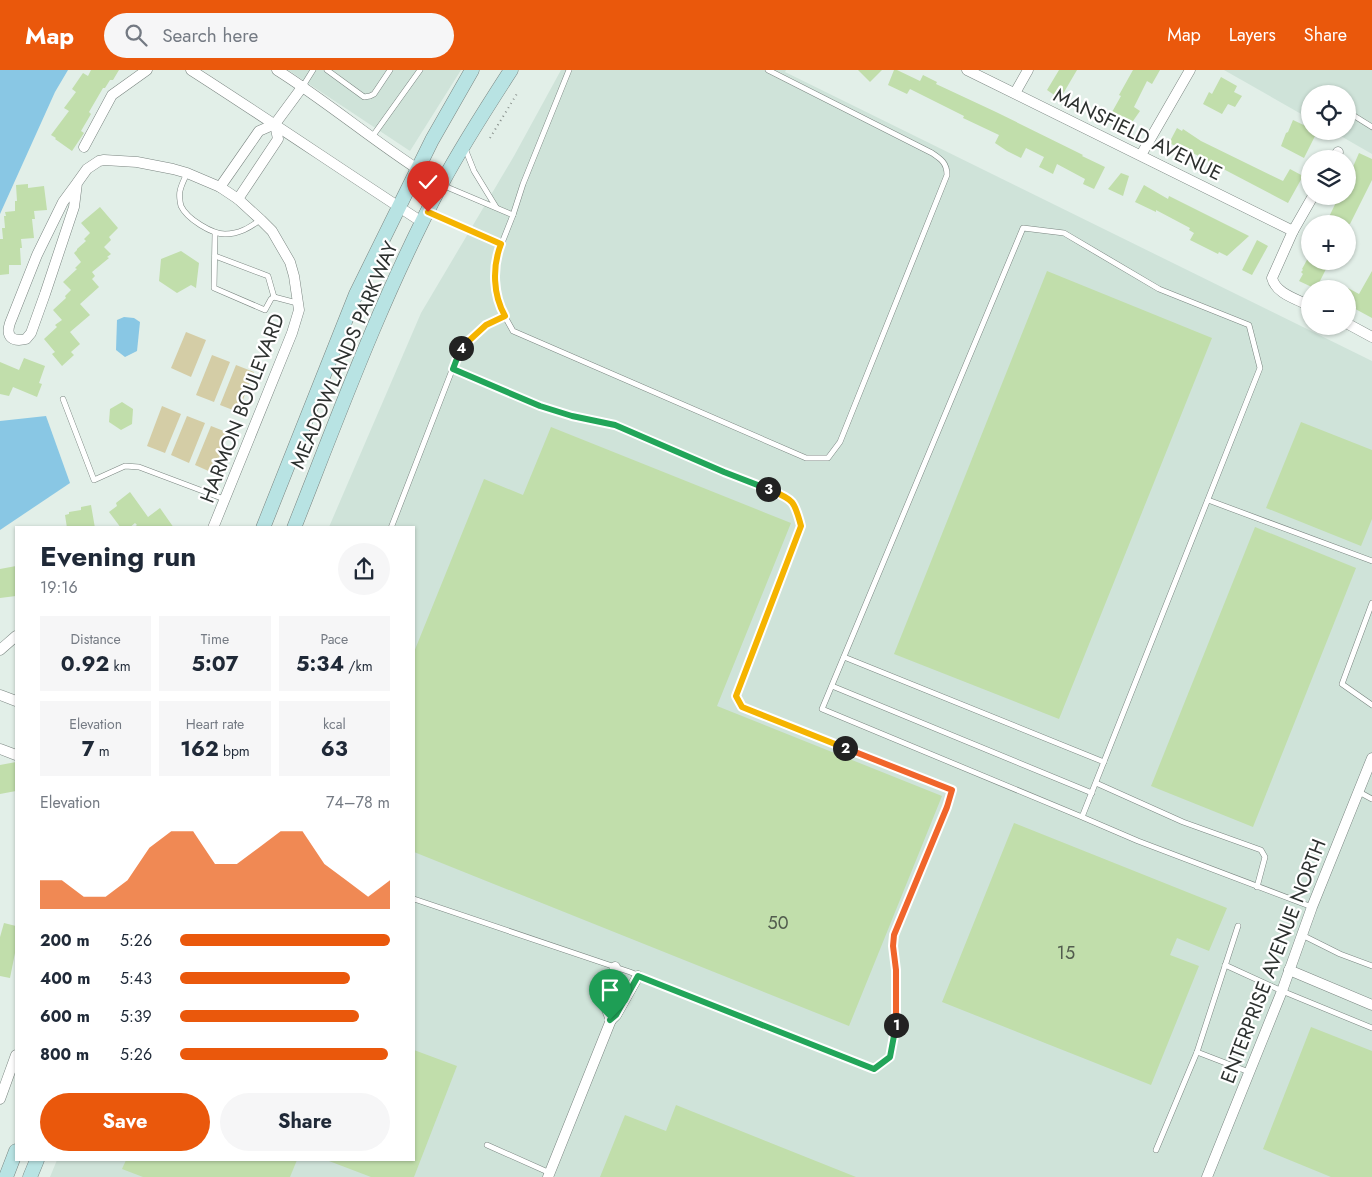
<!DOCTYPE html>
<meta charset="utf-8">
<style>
:root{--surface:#fff;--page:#f6f6f7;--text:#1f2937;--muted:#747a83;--accent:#ea580c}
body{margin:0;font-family:Jost,sans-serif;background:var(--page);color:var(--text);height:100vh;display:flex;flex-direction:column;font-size:19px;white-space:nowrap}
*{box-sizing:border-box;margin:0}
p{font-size:16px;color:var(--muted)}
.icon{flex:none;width:28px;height:28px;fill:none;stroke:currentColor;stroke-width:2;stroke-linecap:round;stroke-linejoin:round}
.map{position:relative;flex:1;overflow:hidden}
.side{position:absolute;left:15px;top:456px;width:400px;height:635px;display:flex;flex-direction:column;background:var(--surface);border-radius:0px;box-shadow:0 1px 4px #0004}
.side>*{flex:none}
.buttons{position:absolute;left:1301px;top:15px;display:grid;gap:10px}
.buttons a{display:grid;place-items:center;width:55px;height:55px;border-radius:50%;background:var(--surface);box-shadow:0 1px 4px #0004;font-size:25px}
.pin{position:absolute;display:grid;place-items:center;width:42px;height:42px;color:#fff;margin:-51px -21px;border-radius:50% 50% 50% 0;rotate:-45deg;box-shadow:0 0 5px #0007}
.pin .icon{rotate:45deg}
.km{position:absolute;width:25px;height:25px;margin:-12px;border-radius:50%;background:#222;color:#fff;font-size:14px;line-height:25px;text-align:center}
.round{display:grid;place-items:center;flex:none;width:52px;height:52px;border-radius:26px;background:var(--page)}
.summary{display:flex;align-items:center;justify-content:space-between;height:85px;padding:0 25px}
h1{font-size:28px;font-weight:700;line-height:38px}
.stats{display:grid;grid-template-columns:repeat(3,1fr);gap:8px;height:85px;padding:5px 25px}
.stats div{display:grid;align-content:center;border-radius:0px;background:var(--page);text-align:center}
.stats b{font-size:21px;font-weight:700}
.stats small{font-size:14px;font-weight:400}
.stats p{font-size:14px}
.chart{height:140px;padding:10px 25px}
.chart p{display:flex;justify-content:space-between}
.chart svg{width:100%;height:90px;margin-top:5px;fill:var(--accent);opacity:.7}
.button{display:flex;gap:10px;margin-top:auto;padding:10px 25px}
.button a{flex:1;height:58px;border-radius:30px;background:var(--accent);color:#fff;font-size:20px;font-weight:700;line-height:58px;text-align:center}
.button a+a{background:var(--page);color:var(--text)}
ul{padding:0 25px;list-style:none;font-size:16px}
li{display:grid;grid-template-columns:80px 60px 1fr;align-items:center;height:38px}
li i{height:12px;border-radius:6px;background:var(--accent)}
header{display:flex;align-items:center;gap:30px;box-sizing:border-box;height:70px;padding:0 25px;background:var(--accent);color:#fff}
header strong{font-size:24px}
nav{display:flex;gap:28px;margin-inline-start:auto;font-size:18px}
.search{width:350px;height:45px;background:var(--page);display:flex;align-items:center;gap:12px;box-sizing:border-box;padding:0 18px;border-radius:28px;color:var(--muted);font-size:19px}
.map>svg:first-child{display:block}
.built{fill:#cfe3d9}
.green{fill:#d4cda6}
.water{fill:#89c7e4}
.building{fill:#c1deab}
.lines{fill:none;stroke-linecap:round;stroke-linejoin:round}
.service-casing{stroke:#7a8580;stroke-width:6}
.minor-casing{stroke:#7a8580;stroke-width:11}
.secondary-casing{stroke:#7a8580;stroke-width:15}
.path{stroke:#88908c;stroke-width:2;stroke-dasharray:1 4;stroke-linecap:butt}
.service{stroke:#fff;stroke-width:5}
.minor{stroke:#fff;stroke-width:10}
.secondary{stroke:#b8e3e3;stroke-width:14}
.split-1-casing{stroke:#fff;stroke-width:10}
.split-2-casing{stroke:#fff;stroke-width:10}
.split-3-casing{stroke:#fff;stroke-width:10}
.split-4-casing{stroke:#fff;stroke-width:10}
.split-5-casing{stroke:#fff;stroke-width:10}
.split-1{stroke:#22a559;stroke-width:6}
.split-2{stroke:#f0652b;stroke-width:6}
.split-3{stroke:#f5b400;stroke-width:6}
.split-4{stroke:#22a559;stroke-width:6}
.split-5{stroke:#f5b400;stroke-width:6}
.labels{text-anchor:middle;stroke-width:4.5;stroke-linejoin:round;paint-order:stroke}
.number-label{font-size:18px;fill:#525c4e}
.street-label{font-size:20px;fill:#2d312f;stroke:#fff}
</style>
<header>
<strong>Map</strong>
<div class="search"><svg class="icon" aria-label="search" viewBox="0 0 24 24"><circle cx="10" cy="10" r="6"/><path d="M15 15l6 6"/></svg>Search here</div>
<nav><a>Map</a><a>Layers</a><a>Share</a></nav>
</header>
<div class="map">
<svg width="1372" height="1107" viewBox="0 0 1372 1107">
<rect width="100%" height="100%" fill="#e2efe8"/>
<g class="built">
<path d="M 288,0 L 461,0 L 410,81 Z"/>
<path d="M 561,0 L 786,0 L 785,2 L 1372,291 L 1372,1107 L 50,1107 L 57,1090 L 414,1090 L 414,458 L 329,457 L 421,243 L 514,86 Z"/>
<path d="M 1224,0 L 1372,0 L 1372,84 L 1332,61 L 1348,61 L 1348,24 L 1310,24 L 1310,49 Z"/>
</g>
<g class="green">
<path d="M 186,262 L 206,270 L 191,307 L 171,298 Z"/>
<path d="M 212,285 L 230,292 L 214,332 L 196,325 Z"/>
<path d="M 236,295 L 254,302 L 238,342 L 220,335 Z"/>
<path d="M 162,336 L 181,344 L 165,383 L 147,376 Z"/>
<path d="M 187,346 L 205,353 L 189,393 L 171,385 Z"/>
<path d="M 211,356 L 229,363 L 213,403 L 195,395 Z"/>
</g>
<g class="water">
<path d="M 0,0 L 68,0 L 55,22 L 0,144 Z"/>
<path d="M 124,247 L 134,248 L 140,252 L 137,281 L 125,287 L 116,280 L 117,250 Z"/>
<path d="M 46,346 L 70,413 L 0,460 L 0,351 Z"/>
</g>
<g class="building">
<path d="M 91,0 L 119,0 L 113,10 L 110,10 L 105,18 L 103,18 L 89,42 L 91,44 L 81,61 L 84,63 L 72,81 L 55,69 L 56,68 L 51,65 L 69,41 L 64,38 L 76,22 L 72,19 L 83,3 L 88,6 Z"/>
<path d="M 858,0 L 882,0 L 870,12 Z"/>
<path d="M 894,0 L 897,0 L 920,11 L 923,5 L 937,12 L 936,14 L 996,42 L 1083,85 L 1082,86 L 1105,97 L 1094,119 L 1083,114 L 1085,109 L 1057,94 L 1053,104 L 1039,97 L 1044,87 L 1026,78 L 1021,88 L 1007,81 L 995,73 L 999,65 L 963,48 L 964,46 L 910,19 L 907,24 L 888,15 Z"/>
<path d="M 1059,0 L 1077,0 L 1060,29 L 1047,20 Z"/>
<path d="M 1133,0 L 1160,0 L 1152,14 L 1147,11 L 1134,37 L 1140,41 L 1126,61 L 1107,51 L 1121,26 L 1119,25 Z"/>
<path d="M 1221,7 L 1237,16 L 1234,22 L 1242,26 L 1235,37 L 1228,34 L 1222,44 L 1203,34 L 1209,22 L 1212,24 Z"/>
<path d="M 1293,50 L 1310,58 L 1310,61 L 1317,62 L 1304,88 L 1281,76 L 1286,63 L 1288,62 Z"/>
<path d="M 1177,58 L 1182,61 L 1183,59 L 1201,71 L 1283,111 L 1290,99 L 1303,106 L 1288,133 L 1187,80 L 1186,81 L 1169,73 Z"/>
<path d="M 1359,83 L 1372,89 L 1372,110 L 1350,154 L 1336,154 L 1328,149 L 1339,126 L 1348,126 L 1348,114 L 1355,100 L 1352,99 Z"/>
<path d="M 1121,103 L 1129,106 L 1123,126 L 1108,119 Z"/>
<path d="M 28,114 L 28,118 L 44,116 L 47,140 L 34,141 L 35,149 L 32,149 L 34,168 L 21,169 L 22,178 L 20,178 L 21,195 L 9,195 L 9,204 L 0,205 L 0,169 L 3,169 L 2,158 L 5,158 L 4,146 L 6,146 L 5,142 L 15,141 L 15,131 L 17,131 L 16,115 Z"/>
<path d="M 1144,115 L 1168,129 L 1169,126 L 1249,166 L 1227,186 L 1219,182 L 1218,184 L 1190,170 L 1194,163 L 1189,160 L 1190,158 L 1156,140 L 1156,142 L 1135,132 Z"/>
<path d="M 100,137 L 118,158 L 109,167 L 111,170 L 104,177 L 111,184 L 107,187 L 109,188 L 92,202 L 95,206 L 92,209 L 99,217 L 80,234 L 90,245 L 70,262 L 80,274 L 71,282 L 74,285 L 62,296 L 52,284 L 55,282 L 44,269 L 57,257 L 55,255 L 62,250 L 53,240 L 66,228 L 65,226 L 71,220 L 63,212 L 77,199 L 75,198 L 81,192 L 74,183 L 77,180 L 77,179 L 86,171 L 84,169 L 90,163 L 81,153 Z"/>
<path d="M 1257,170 L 1268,176 L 1252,205 L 1242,200 Z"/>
<path d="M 181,181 L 199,193 L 196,218 L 191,215 L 177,223 L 159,211 L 161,189 Z"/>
<path d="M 1308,188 L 1310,189 L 1310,191 L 1330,191 L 1316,219 L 1299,211 L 1303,204 L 1301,202 L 1303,200 L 1302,199 Z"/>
<path d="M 1047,201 L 1212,268 L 1059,649 L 894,584 Z"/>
<path d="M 1372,201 L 1372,248 L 1348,235 L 1348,218 L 1359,224 Z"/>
<path d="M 24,288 L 45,296 L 39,313 L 42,314 L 37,327 L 13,317 L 9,326 L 0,324 L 0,292 L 19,300 Z"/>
<path d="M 122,332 L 133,339 L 132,354 L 121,360 L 109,352 L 110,339 Z"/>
<path d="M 1301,352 L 1372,380 L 1372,449 L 1361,476 L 1266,438 Z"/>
<path d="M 551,357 L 791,453 L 717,636 L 942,726 L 849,956 L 414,782 L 414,582 L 484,409 L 523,425 Z"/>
<path d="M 130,422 L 148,447 L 160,438 L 174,458 L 133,458 L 137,455 L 135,453 L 129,458 L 121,458 L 109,442 L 117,436 L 116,433 Z"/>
<path d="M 91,435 L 95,458 L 67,458 L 65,445 L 69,444 L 69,442 L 81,440 L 81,437 Z"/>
<path d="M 1255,457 L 1356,498 L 1253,757 L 1151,716 Z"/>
<path d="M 16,496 L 16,526 L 0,528 L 0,499 Z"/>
<path d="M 16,692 L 16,721 L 0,724 L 0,695 Z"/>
<path d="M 1014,753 L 1227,838 L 1209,881 L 1177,868 L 1170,885 L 1199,896 L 1151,1015 L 942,932 Z"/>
<path d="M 4,853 L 16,856 L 16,878 L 10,908 L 0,906 L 0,867 Z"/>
<path d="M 1311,957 L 1372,981 L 1372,1107 L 1331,1107 L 1263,1079 Z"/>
<path d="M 414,980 L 457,996 L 414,1107 L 371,1107 L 329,1091 L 414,1090 Z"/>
<path d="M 676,1035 L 856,1107 L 600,1107 L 625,1045 L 666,1061 Z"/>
<path d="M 126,1090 L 297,1090 L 290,1107 L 143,1107 L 122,1099 Z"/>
</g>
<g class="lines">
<g class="service-casing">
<g id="service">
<path d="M 327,0 L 364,27 L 370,26 L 374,24 L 390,0"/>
<path d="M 569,0 L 523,114 L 513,145 L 496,188 L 495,205 L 499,236 L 513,261 L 806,388 L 828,388 L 840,372 L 947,105 C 947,93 941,89 932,83 L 768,0"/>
<path d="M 303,16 L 313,0"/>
<path d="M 1348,42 L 1372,57"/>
<path d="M 372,67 L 420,0"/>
<path d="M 464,76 L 474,101 L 496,137"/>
<path d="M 187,103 C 185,108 181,115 180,121 C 179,124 180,133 181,136 C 187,149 212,164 225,164 C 239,164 249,158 260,150"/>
<path d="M 442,115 L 513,145"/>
<path d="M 428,142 L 501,175"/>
<path d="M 215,164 L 214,218 L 265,240 L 271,229 L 274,227 L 297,233"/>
<path d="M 215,186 L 268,206 L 274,227"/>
<path d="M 63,329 L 94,410 L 125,396 L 139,397 L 224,429"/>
<path d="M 1208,430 L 1372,491"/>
<path d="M 391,458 L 461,277 L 486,255 L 505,246"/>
<path d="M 1372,533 L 1342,614 L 1372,635"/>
<path d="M 844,587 L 1104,692"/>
<path d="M 832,616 L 1092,723"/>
<path d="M 1096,713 L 1183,752 L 1261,780 L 1265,787 L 1257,817"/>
<path d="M 1359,722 L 1372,729"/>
<path d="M 1082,747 L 822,639 L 1023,158 L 1064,163 L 1159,219 L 1249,255 L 1260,298 L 1082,747 L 1138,771 L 1312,837"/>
<path d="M 414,829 L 630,902 L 874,999 L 890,987 L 896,957 L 896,900 L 893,876 L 894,865 L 947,737 L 952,720 L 742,637 L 736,626 L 801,456 L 795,434 L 785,426 L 724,402 L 615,355 L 572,346 L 540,336 L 453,299"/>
<path d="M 1238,856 L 1197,982 L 1249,1002"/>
<path d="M 1302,865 L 1340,884 L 1372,896"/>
<path d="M 1225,895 L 1282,921 L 1372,958"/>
<path d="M 487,1075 L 550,1103"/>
<path d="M 1156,1080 L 1197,982"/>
</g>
</g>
<g class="minor-casing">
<g id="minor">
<path d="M 191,0 C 269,50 345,102 422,152"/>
<path d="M 277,0 C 334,36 384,80 441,114"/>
<path d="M 967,0 L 1293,161"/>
<path d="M 1015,23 L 1028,0"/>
<path d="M 84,77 L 112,25 L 147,0"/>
<path d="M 1141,85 L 1190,0"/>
<path d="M 1334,89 L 1338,82"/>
<path d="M 77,113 L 63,132 L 37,185 L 10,253 C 5,268 14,272 26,269 L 31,263 L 45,224 L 74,137 L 77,113 L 87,99 L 99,91 L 104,90 L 137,92 L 173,99 L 187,103 L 220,117 L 238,129 L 261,150 L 272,161 L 290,192 L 294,206 L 299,240 L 292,263 L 213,458"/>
<path d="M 220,117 L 259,61 L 275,54 L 303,16"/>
<path d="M 238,129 L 278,69 L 275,54"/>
<path d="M 1310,236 C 1297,229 1276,224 1272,208 L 1293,161 L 1313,126"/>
<path d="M 1348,254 L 1372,267"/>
<path d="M 0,580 L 16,566"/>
<path d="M 0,625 L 16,631"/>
<path d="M 0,679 L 16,685"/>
<path d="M 615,897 L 606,937 L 611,950 L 616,945 L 638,906"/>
<path d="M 1289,900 L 1372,935"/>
<path d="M 0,1029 L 16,985"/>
<path d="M 548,1107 L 611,950"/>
<path d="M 1207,1107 L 1282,921 L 1312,837 L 1372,688"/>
</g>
</g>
<g class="secondary-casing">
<g id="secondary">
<path d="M 263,458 L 356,224 L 432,70 L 472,0"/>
<path d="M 294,458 C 340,341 383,224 442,113 C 463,74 487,37 511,0"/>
<path d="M 6,1107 L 16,1081"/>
<path d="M 30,1107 L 37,1090"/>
</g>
</g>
<path class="path" d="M 490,68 L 518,22"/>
<use href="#service" class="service"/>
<use href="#minor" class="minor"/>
<use href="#secondary" class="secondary"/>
</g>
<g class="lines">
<g class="split-1-casing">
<path id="split-1" d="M 610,950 L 616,945 L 638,906 L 874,999 L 890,987 L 896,955"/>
</g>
<g class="split-2-casing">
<path id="split-2" d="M 845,678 L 952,720 L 947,737 L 894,865 L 893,876 L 896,900 L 896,955"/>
</g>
<g class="split-3-casing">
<path id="split-3" d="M 768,419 C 793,430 794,429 801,456 L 736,626 L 742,637 L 845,678"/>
</g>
<g class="split-4-casing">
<path id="split-4" d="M 461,278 L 453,299 L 540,336 L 572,346 L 615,355 L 724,402 L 768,419"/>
</g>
<g class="split-5-casing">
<path id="split-5" d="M 428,142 L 501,174 C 492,197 493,225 505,246 L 486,255 L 461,278"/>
</g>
<use href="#split-1" class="split-1"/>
<use href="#split-2" class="split-2"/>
<use href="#split-3" class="split-3"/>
<use href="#split-4" class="split-4"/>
<use href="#split-5" class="split-5"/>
</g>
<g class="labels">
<g class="number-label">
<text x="778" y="859">50</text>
<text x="1066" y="889">15</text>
</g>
<g class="street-label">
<text transform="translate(1138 64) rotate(26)" y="7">MANSFIELD AVENUE</text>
<text transform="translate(344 285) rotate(-67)" y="7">MEADOWLANDS PARKWAY</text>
<text transform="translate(242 338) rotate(-69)" y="7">HARMON BOULEVARD</text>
<text transform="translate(1273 891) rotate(-69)" y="7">ENTERPRISE AVENUE NORTH</text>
</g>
</g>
</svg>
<div class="buttons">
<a><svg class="icon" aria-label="locate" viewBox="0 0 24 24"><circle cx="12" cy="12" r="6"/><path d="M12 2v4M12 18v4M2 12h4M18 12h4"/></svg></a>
<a><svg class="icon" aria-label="layers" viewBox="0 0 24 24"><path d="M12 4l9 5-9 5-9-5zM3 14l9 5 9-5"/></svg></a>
<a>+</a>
<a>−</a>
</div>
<div class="pin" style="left:610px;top:950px;background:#1e9e55"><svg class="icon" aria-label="arrive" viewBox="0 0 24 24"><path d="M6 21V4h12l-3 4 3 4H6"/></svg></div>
<div class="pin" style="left:428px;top:142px;background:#d93025"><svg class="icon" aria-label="check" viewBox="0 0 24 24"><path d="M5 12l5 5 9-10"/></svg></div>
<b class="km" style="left:896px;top:955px">1</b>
<b class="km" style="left:845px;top:678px">2</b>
<b class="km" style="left:768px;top:419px">3</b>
<b class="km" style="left:461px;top:278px">4</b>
<section class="side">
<div class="summary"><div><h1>Evening run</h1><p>19:16</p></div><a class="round"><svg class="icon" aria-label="share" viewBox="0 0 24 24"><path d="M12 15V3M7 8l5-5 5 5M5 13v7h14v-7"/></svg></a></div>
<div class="stats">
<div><p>Distance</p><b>0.92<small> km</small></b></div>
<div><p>Time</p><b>5:07</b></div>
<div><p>Pace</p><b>5:34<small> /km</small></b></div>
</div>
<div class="stats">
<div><p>Elevation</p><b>7<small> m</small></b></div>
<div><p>Heart rate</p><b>162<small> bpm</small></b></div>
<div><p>kcal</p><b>63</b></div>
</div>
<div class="chart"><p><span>Elevation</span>74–78 m</p>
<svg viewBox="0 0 160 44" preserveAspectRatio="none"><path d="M0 44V30L10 30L20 38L30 38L40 30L50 14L60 6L70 6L80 22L90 22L100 14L110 6L120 6L130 22L140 30L150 38L160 30V44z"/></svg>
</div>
<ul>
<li><b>200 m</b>5:26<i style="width:100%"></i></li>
<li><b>400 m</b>5:43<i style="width:81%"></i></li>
<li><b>600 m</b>5:39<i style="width:85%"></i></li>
<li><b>800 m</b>5:26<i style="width:99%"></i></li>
</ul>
<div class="button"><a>Save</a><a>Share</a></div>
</section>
</div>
